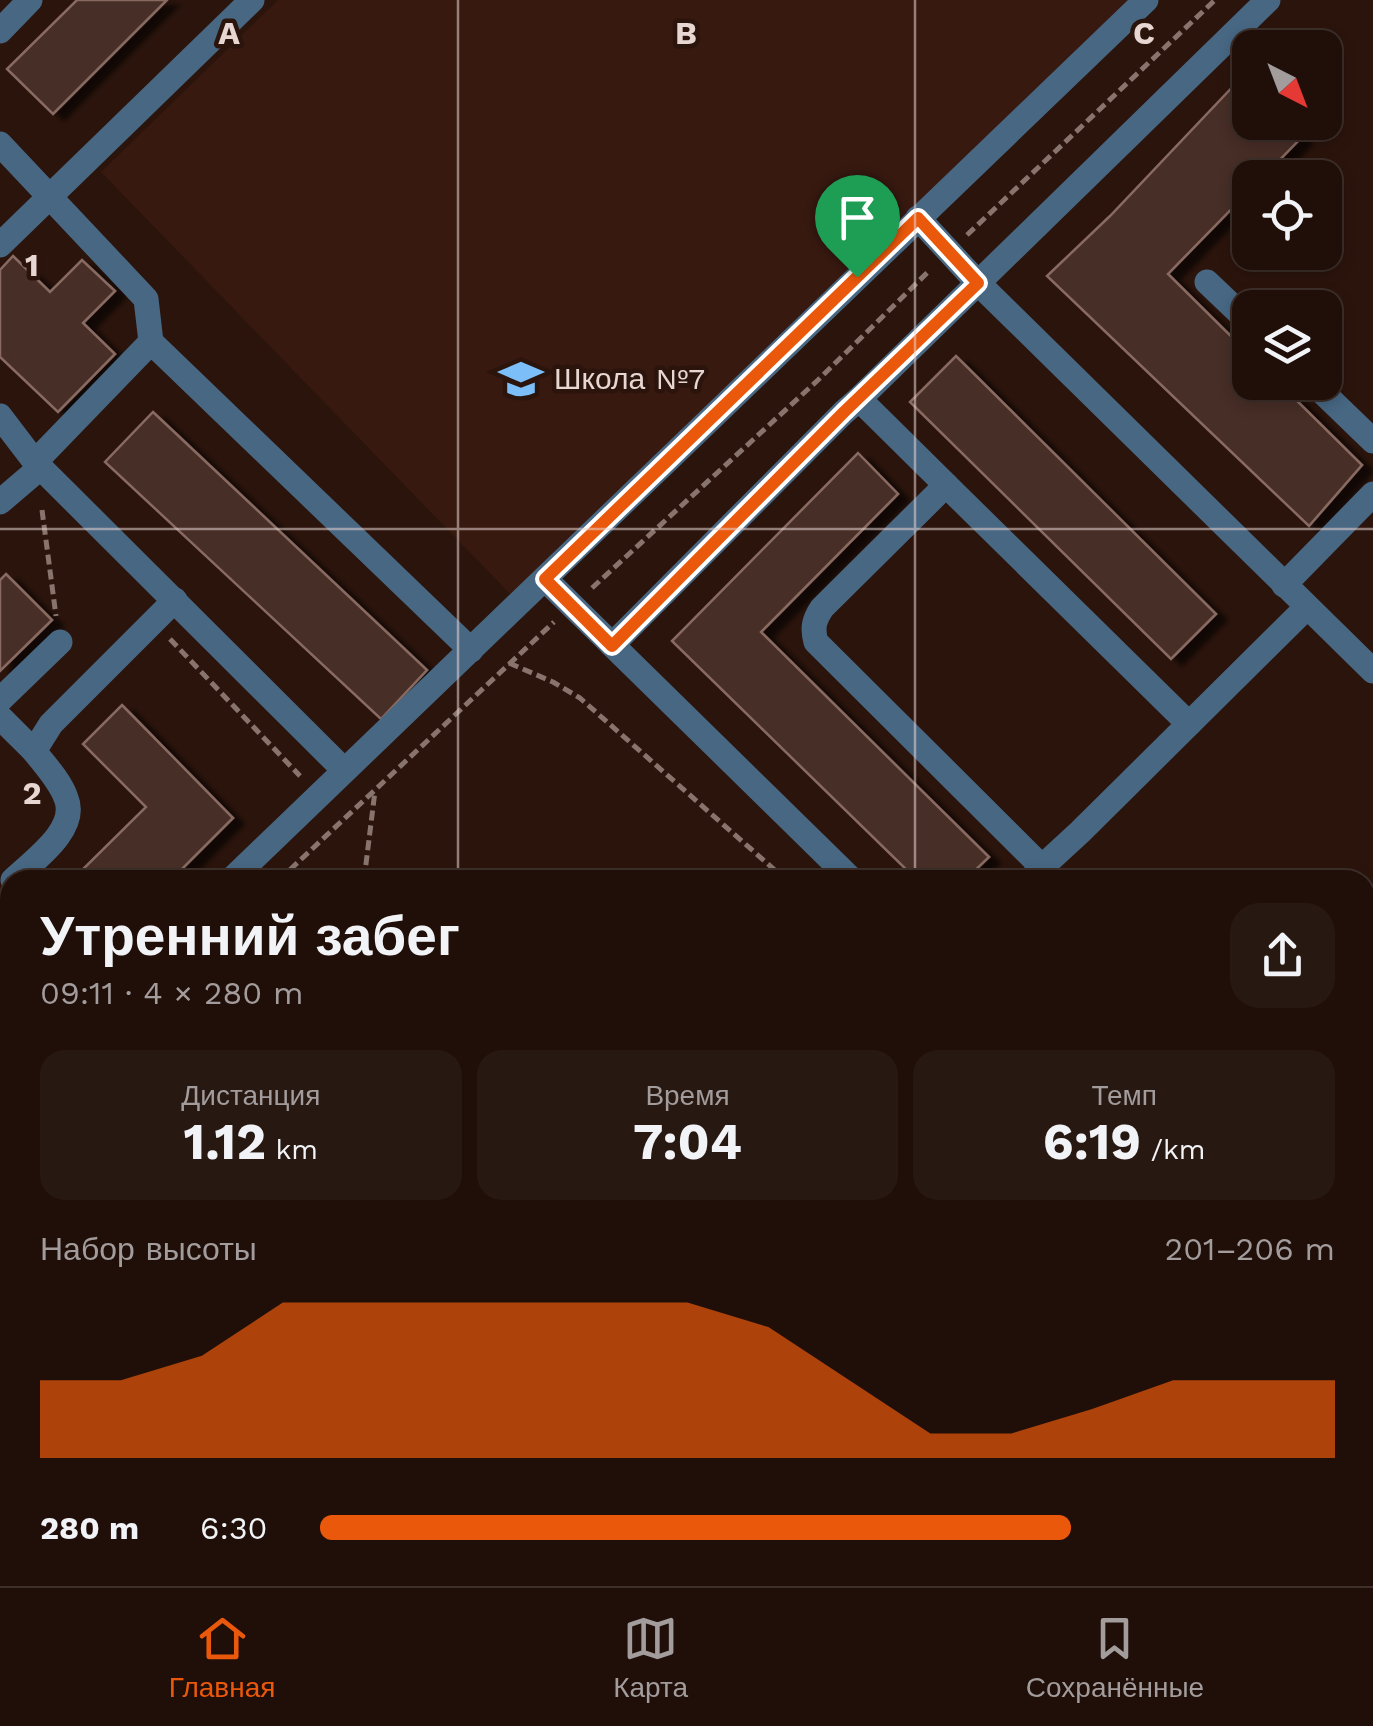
<!DOCTYPE html>
<html lang="ru">
<meta charset="utf-8">
<style>
:root{--surface:#200f09;--page:#281812;--text:#f1f3f6;--muted:#a29c9c;--line:#3d2f2a;--accent:#ea580c}
body{margin:0;font-family:"Work Sans",sans-serif;background:var(--page);color:var(--text);height:100vh;display:flex;flex-direction:column;font-size:38px;white-space:nowrap}
*{box-sizing:border-box;margin:0}
p{font-size:32px;color:var(--muted)}
.icon{flex:none;width:55px;height:55px;fill:none;stroke:currentColor;stroke-width:2;stroke-linecap:round;stroke-linejoin:round}
.map{position:relative;flex:1;overflow:hidden}
.sheet{position:absolute;left:0px;top:870px;width:1375px;height:718px;display:flex;flex-direction:column;background:var(--surface);border-radius:30px 30px 0 0;box-shadow:0 5px 15px #0003,0 0 0 2px var(--line)}
.sheet>*{flex:none}
.needle{width:65px;rotate:138deg}
.buttons{position:absolute;left:1232px;top:30px;display:grid;gap:20px}
.buttons a{display:grid;place-items:center;width:110px;height:110px;border-radius:20px;background:var(--surface);box-shadow:0 5px 15px #0003,0 0 0 2px var(--line);font-size:50px}
.pin{position:absolute;display:grid;place-items:center;width:85px;height:85px;color:#fff;margin:-102px -42px;border-radius:50% 50% 50% 0;rotate:-45deg;box-shadow:0 0 10px #0007}
.pin .icon{rotate:45deg}
.round{display:grid;place-items:center;flex:none;width:105px;height:105px;border-radius:30px;background:var(--page)}
.head{display:flex;align-items:center;justify-content:space-between;height:170px;padding:0 40px}
h1{font-size:55px;font-weight:700;line-height:75px}
.figures{display:grid;grid-template-columns:repeat(3,1fr);gap:15px;height:170px;padding:10px 40px}
.figures div{display:grid;align-content:center;border-radius:25px;background:var(--page);text-align:center}
.figures b{font-size:50px;font-weight:700}
.figures small{font-size:28px;font-weight:400}
.figures p{font-size:28px}
.chart{height:280px;padding:20px 40px}
.chart p{display:flex;justify-content:space-between}
.chart svg{width:100%;height:180px;margin-top:10px;fill:var(--accent);opacity:.7}
ul{padding:0 40px;list-style:none;font-size:32px}
li{display:grid;grid-template-columns:160px 120px 1fr;align-items:center;height:75px}
li i{height:25px;border-radius:12px;background:var(--accent)}
.menu{display:flex;justify-content:space-around;align-items:center;height:140px;border-top:2px solid var(--line);background:var(--surface);font-size:28px;color:var(--muted)}
.menu a{display:grid;justify-items:center;gap:5px}
.menu .on{color:var(--accent)}
.map>svg:first-child{display:block}
.built{fill:#371910}
.water{fill:#000026}
.building{fill:#462d25;stroke:#886b62;stroke-width:2.5;filter:url(#shadow)}
.lines{fill:none;stroke-linecap:round;stroke-linejoin:round}
.path{stroke:#88746d;stroke-width:5;stroke-dasharray:10 5;stroke-linecap:butt}
.minor{stroke:#476783;stroke-width:25}
.route-casing{stroke:#fff;stroke-width:20}
.route{stroke:#ea580c;stroke-width:12}
.grid{fill:none;stroke:#e7d6d1;stroke-width:2.5;stroke-opacity:0.55}
.labels{text-anchor:middle;stroke-width:9;stroke-linejoin:round;paint-order:stroke}
.poi-label{font-size:30px;fill:#e7d6d1;stroke:#2b140c;text-anchor:start}
.grid-label{font-size:32px;text-anchor:middle;font-weight:bold;fill:#e7d6d1;stroke:#2b140c;stroke-width:9;stroke-linejoin:round;paint-order:stroke}
</style>
<div class="map">
<svg width="1373" height="1586" viewBox="0 0 1373 1586">
<defs>
<filter id="shadow"><feDropShadow dx="11" dy="6" stdDeviation="2.5" flood-color="#0009"/></filter>
</defs>
<rect width="100%" height="100%" fill="#2b140c"/>
<path class="built" d="M 278,0 L 1134,0 L 514,598 L 101,172 Z"/>
<path class="water" d="M 1365,1522 L 1373,1532 L 1373,1586 L 1296,1586 L 1288,1578 L 1365,1578 Z"/>
<g class="building">
<path d="M 77,0 L 167,0 L 53,114 L 7,69 Z"/>
<path d="M 1241,78 L 1250,87 L 1250,122 L 1286,122 L 1301,138 L 1262,178 L 1250,178 L 1250,190 L 1168,274 L 1250,355 L 1250,382 L 1278,382 L 1362,465 L 1309,526 L 1047,276 L 1110,216 Z"/>
<path d="M 13,256 L 50,292 L 82,260 L 115,291 L 83,323 L 115,354 L 58,412 L 0,357 L 0,270 Z"/>
<path d="M 956,356 L 1216,614 L 1171,659 L 910,402 Z"/>
<path d="M 153,412 L 427,670 L 381,719 L 105,462 Z"/>
<path d="M 858,453 L 898,494 L 761,632 L 989,857 L 965,880 L 917,880 L 672,641 Z"/>
<path d="M 6,574 L 52,620 L 0,671 L 0,580 Z"/>
<path d="M 122,705 L 233,818 L 171,880 L 72,880 L 146,807 L 83,744 Z"/>
<path d="M 10,942 L 10,1040 L 0,1050 L 0,952 Z"/>
<path d="M 0,1421 L 10,1431 L 10,1535 L 0,1524 Z"/>
<path d="M 51,1578 L 127,1578 L 118,1586 L 59,1586 Z"/>
</g>
<g class="lines">
<g class="path">
<path d="M 967,235 L 1215,0"/>
<path d="M 42,510 L 56,616"/>
<path d="M 592,588 L 818,380 L 930,270"/>
<path d="M 170,639 L 300,776"/>
<path d="M 509,663 L 553,682 L 580,698 L 786,880"/>
<path d="M 279,880 L 554,622"/>
<path d="M 364,880 L 375,791"/>
<path d="M 1365,1461 L 1373,1471"/>
<path d="M 830,1578 L 838,1586"/>
<path d="M 1079,1586 L 1082,1578"/>
</g>
<g class="minor">
<path d="M 0,31 L 30,0"/>
<path d="M 0,144 L 146,299 L 151,342"/>
<path d="M 918,218 L 978,283 L 1373,671"/>
<path d="M 0,245 L 252,0"/>
<path d="M 1207,282 L 1250,323"/>
<path d="M 1312,382 L 1373,441"/>
<path d="M 859,399 L 1268,0"/>
<path d="M 0,416 L 35,462 L 344,770"/>
<path d="M 35,462 L 151,342 L 471,650"/>
<path d="M 946,485 L 1189,724"/>
<path d="M 0,502 L 41,467"/>
<path d="M 545,579 L 852,880"/>
<path d="M 1284,585 L 1373,494"/>
<path d="M 612,645 L 844,412 L 859,399 L 946,485 L 822,608 C 814,620 812,628 816,642 L 1042,867 L 1030,880"/>
<path d="M 0,700 L 60,642"/>
<path d="M 0,717 L 34,751"/>
<path d="M 1042,867 L 1080,832 L 1306,608"/>
<path d="M 13,880 C 34,860 79,829 66,798 C 60,781 45,765 34,751 L 51,724 L 175,600"/>
<path d="M 231,880 L 1146,0"/>
<path d="M 0,1105 L 10,1096"/>
<path d="M 0,1154 L 10,1145"/>
<path d="M 1365,1341 L 1373,1332"/>
<path d="M 0,1353 L 10,1363"/>
<path d="M 601,1586 L 603,1578"/>
</g>
</g>
<g class="lines">
<g class="route-casing">
<path id="route" d="M 918,218 L 978,283 L 844,412 L 612,646 L 545,579 Z"/>
</g>
<use href="#route" class="route"/>
</g>
<path class="grid" d="M 458,0 L 458,880M 915,0 L 915,880M 0,529 L 1373,529M 0,1057 L 10,1057M 1365,1057 L 1373,1057M 458,1578 L 458,1586M 915,1578 L 915,1586"/>
<defs>
<g id="school-bare" transform="scale(3.45)"><path d="M0-5L7-2L0 1L-7-2ZM-4 1L0 2.5L4 1V4Q0 6-4 4Z" fill="#7bbef8" stroke="#2b140c" stroke-width="2.5" paint-order="stroke"/></g>
</defs>
<g fill-rule="evenodd">
<use href="#school-bare" x="521" y="379"/>
</g>
<g class="labels">
<g class="poi-label">
<text x="554" y="389">Школа №7</text>
</g>
</g>
<g class="grid-label">
<text x="229" y="44">A</text>
<text x="686" y="44">B</text>
<text x="1144" y="44">C</text>
<text x="32" y="276">1</text>
<text x="32" y="804">2</text>
</g>
</svg>
<div class="buttons">
<a><svg class="needle" viewBox="-14 -14 28 28"><path d="M0-13l5 13h-10z" fill="#e53935"/><path d="M0 13l5-13h-10z" fill="#a29c9c"/></svg></a>
<a><svg class="icon" aria-label="locate" viewBox="0 0 24 24"><circle cx="12" cy="12" r="6"/><path d="M12 2v4M12 18v4M2 12h4M18 12h4"/></svg></a>
<a><svg class="icon" aria-label="layers" viewBox="0 0 24 24"><path d="M12 4l9 5-9 5-9-5zM3 14l9 5 9-5"/></svg></a>
</div>
<div class="pin" style="left:857px;top:277px;background:#1e9e55"><svg class="icon" aria-label="arrive" viewBox="0 0 24 24"><path d="M6 21V4h12l-3 4 3 4H6"/></svg></div>
<section class="sheet">
<div class="head"><div><h1>Утренний забег</h1><p>09:11 · 4 × 280 m</p></div><a class="round"><svg class="icon" aria-label="share" viewBox="0 0 24 24"><path d="M12 15V3M7 8l5-5 5 5M5 13v7h14v-7"/></svg></a></div>
<div class="figures">
<div><p>Дистанция</p><b>1.12<small> km</small></b></div>
<div><p>Время</p><b>7:04</b></div>
<div><p>Темп</p><b>6:19<small> /km</small></b></div>
</div>
<div class="chart"><p><span>Набор высоты</span>201–206 m</p>
<svg viewBox="0 0 160 44" preserveAspectRatio="none"><path d="M0 44V25L10 25L20 19L30 6L40 6L50 6L60 6L70 6L80 6L90 12L100 25L110 38L120 38L130 32L140 25L150 25L160 25V44z"/></svg>
</div>
<ul>
<li><b>280 m</b>6:30<i style="width:74%"></i></li>
</ul>
</section>
</div>
<nav class="menu">
<a class="on"><svg class="icon" aria-label="home" viewBox="0 0 24 24"><path d="M3 11l9-7 9 7M6 9v11h12V9"/></svg>Главная</a>
<a><svg class="icon" aria-label="map" viewBox="0 0 24 24"><path d="M3 6l6-2 6 2 6-2v14l-6 2-6-2-6 2zM9 4v14M15 6v14"/></svg>Карта</a>
<a><svg class="icon" aria-label="saved" viewBox="0 0 24 24"><path d="M7 4h10v16l-5-4-5 4z"/></svg>Сохранённые</a>
</nav>
